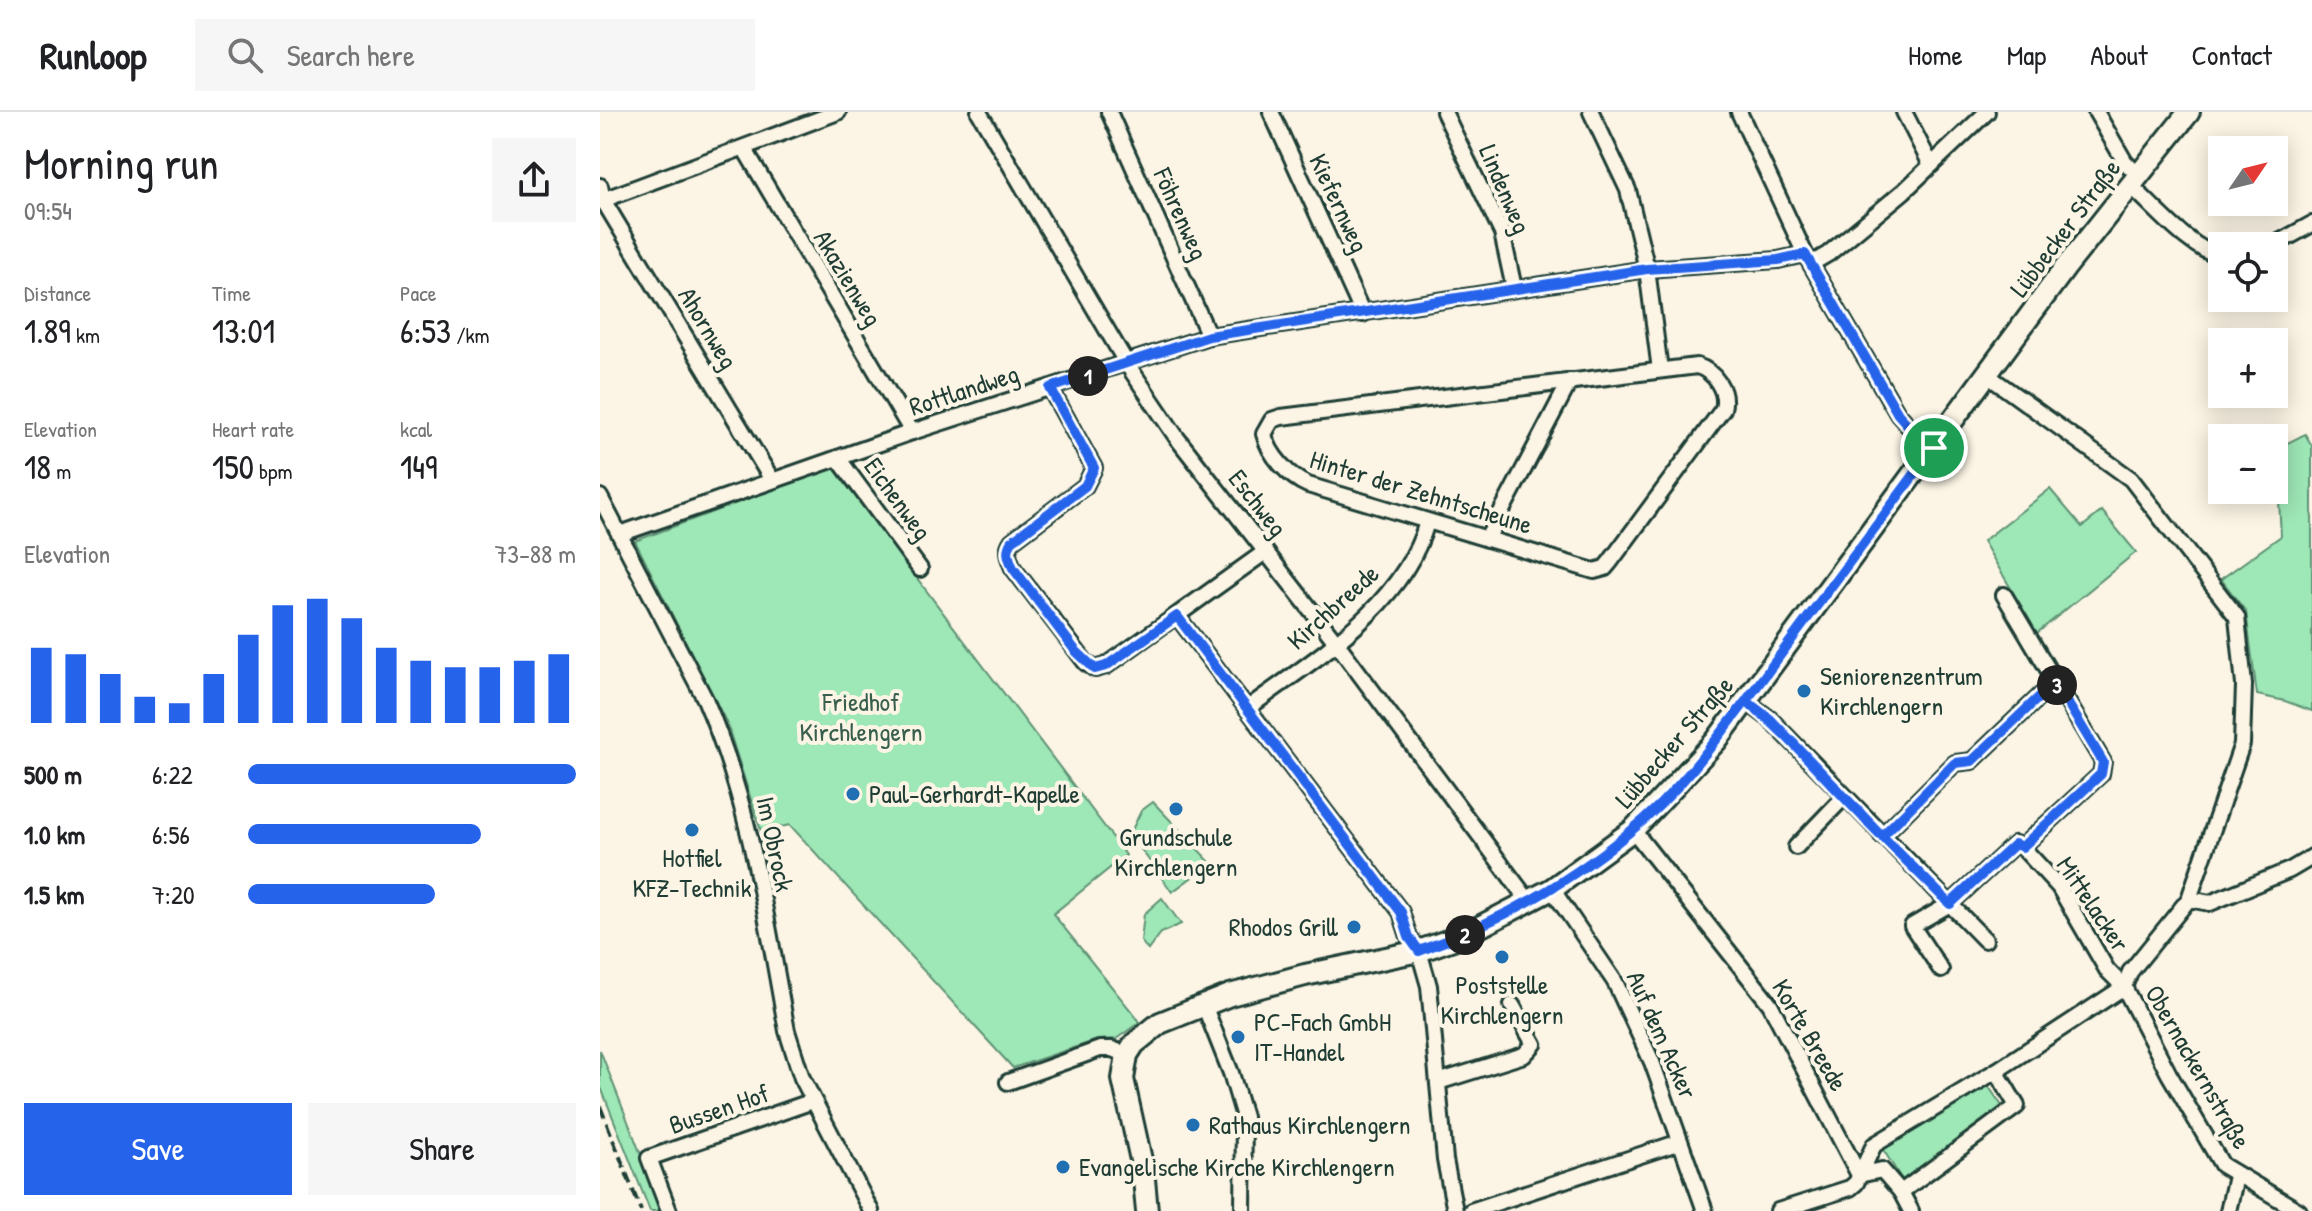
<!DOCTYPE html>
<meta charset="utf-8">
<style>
:root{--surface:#fff;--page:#f6f6f6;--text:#202124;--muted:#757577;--line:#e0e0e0;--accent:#2563eb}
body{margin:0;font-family:"Patrick Hand",sans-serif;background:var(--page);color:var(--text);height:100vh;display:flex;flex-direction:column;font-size:30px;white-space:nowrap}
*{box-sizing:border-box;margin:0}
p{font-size:26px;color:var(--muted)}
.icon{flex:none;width:44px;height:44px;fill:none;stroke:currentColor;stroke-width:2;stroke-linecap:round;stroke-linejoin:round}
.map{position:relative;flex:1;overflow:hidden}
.drawer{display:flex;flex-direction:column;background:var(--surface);width:600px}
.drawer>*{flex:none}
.needle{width:52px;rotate:55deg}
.buttons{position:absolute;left:1608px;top:24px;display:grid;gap:16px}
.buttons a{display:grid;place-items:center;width:80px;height:80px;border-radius:0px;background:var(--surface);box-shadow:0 4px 20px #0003;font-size:40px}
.pin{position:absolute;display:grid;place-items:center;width:68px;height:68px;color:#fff;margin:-34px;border:4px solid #fff;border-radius:50%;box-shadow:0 2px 8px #0007}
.km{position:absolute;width:40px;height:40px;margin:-20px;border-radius:50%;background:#222;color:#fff;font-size:22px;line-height:40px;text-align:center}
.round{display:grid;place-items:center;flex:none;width:84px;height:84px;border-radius:0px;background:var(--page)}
.overview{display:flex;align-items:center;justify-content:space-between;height:136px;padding:0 24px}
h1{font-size:44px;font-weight:600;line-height:60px}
.stats{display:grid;grid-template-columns:repeat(3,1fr);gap:12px;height:136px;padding:8px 24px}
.stats div{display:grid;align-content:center}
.stats b{font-size:34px;font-weight:600}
.stats small{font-size:22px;font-weight:400}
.stats p{font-size:22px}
.chart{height:224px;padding:16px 24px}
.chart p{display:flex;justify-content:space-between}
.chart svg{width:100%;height:144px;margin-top:8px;stroke:var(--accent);stroke-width:6}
.primary-button{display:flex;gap:16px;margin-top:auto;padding:16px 24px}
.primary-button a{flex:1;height:92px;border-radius:0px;background:var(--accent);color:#fff;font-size:32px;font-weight:600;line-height:92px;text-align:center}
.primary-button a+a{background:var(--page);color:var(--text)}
ul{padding:0 24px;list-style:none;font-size:26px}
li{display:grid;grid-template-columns:128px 96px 1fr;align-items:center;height:60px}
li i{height:20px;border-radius:10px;background:var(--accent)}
header{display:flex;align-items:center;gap:48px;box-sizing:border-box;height:112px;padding:0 40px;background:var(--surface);border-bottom:2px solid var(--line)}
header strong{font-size:38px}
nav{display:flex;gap:44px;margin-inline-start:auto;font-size:28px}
.search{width:560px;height:72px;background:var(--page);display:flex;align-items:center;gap:20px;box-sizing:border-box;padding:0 28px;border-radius:0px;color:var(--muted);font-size:30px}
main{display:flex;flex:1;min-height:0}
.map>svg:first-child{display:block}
.green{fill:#9ee7b6;stroke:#5e9275;stroke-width:2}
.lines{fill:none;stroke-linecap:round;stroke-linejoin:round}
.street-casing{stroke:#1f3d34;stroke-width:20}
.secondary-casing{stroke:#1f3d34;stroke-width:26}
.street{stroke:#fcf5e5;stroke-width:14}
.secondary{stroke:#fcf5e5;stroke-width:20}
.rail{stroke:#1f3d34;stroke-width:4;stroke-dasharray:12 6;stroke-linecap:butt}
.route-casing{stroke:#fff;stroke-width:16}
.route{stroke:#2563eb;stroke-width:10}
.poi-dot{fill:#1f6fb2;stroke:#fcf5e5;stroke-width:3}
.labels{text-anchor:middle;stroke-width:8;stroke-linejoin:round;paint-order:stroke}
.street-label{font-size:26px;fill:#1f3d34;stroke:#fcf5e5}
.poi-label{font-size:26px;fill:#1f3d34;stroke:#fcf5e5;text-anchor:start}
.park-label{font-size:26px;fill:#385f4e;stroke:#fcf5e5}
</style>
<header>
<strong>Runloop</strong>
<div class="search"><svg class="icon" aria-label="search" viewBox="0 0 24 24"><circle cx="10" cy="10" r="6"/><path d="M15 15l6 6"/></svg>Search here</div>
<nav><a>Home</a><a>Map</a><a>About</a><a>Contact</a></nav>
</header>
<main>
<section class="drawer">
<div class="overview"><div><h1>Morning run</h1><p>09:54</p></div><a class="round"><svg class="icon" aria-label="share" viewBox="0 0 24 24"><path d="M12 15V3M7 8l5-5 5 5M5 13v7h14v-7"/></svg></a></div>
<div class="stats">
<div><p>Distance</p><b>1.89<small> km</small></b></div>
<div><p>Time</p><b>13:01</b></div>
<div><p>Pace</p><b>6:53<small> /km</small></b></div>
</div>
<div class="stats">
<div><p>Elevation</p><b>18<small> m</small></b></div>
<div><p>Heart rate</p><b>150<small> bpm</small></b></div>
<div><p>kcal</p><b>149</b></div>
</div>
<div class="chart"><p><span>Elevation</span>73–88 m</p>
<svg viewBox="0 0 160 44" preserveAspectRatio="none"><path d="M5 44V21M15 44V23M25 44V29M35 44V36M45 44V38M55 44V29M65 44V17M75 44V8M85 44V6M95 44V12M105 44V21M115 44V25M125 44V27M135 44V27M145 44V25M155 44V23"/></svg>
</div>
<ul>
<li><b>500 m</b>6:22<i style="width:100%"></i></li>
<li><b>1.0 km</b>6:56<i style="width:71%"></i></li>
<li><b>1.5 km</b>7:20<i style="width:57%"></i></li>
</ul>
<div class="primary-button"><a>Save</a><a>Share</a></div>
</section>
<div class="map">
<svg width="1712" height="1099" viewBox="0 0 1712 1099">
<rect width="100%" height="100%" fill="#fcf5e5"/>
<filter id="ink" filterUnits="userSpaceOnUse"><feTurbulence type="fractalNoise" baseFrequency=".0125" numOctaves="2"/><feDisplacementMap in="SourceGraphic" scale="16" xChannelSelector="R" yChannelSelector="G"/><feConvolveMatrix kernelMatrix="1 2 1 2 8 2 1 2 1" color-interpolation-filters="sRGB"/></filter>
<g filter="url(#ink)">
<g class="green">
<path d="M 1705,322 L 1712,334 L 1712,599 L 1685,589 L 1657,583 L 1646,500 L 1621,467 L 1681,424 L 1676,337 Z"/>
<path d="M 233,355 L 526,743 L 453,802 L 540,910 L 516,927 L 497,928 L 413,956 L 190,713 L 161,719 L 127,612 L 35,429 Z"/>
<path d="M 1450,377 L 1482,415 L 1502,399 L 1536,440 L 1437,521 L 1383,429 Z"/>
<path d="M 553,690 L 611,751 L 572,780 L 530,722 L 541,699 Z"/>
<path d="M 562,786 L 581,812 L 561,821 L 548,838 L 541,829 L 544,802 Z"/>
<path d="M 0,938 L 63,1099 L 50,1099 L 0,973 Z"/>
<path d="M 1384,973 L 1389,975 L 1402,994 L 1401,1001 L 1307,1070 L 1302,1068 L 1284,1039 L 1286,1034 Z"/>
</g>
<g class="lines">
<g class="street-casing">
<g id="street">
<path d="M 379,0 L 527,252 L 577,326 L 736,530 L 930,791"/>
<path d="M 509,0 L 609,224"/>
<path d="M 671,0 L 763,202"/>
<path d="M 844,0 L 902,121 L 914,176"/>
<path d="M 991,0 L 1028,78 L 1047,157 L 1060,258"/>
<path d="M 1139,0 L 1205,142 L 1298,302 L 1314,320 L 1334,336"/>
<path d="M 1304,0 L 1331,53"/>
<path d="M 1496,0 L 1525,50 L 1538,63"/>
<path d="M 144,36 L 312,320"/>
<path d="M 1530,73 C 1555,95 1589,137 1622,145"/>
<path d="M 0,74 L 3,88 L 172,368"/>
<path d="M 0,89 L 238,0"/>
<path d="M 1672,134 L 1712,112"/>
<path d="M 1211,152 L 1228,142 L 1304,79 L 1387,0"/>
<path d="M 1097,254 C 1114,259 1128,279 1123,297 L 1010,450 L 1005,456 L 994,459 L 708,373 C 689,365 669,343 664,322 L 672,308 L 681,305 Z"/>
<path d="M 1387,263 L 1531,367 L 1637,505 L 1644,573 L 1642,632 L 1589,787 L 1530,860 L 1524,875"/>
<path d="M 450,276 L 494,356 L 485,374 L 412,429 C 405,439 409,446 413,456 L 486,551 L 495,557 L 506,554 L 665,440"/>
<path d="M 238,346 L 320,457"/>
<path d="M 0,385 L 105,587 C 151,693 166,806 187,919 L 202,966 L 271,1099"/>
<path d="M 20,422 L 312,320 L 609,224 L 1047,157 L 1178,148 L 1205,142"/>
<path d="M 887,427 L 970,269"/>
<path d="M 1404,483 L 1503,650 L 1501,662 L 1422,735"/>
<path d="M 577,504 L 801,800 L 809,825 L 819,839 L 829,874 L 845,1048 L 855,1099"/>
<path d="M 1146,589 L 1170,607 L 1385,828"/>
<path d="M 648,596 C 715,546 803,495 827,410"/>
<path d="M 1033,718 L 1170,892 L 1259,1063 L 1282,1058 L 1301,1080 L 1311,1099"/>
<path d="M 1282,724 L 1355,651 L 1372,649 L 1455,570"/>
<path d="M 1196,735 L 1244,685"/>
<path d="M 952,777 L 1015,870 L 1052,950 L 1105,1099"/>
<path d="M 1589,787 L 1610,791 L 1690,758 L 1712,745"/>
<path d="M 1341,858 L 1312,814 L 1350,792 L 1415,732 L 1422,735 L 1459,775 L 1507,858 L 1524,875 L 1569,962 L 1622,1053 L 1699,1099"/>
<path d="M 604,893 L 631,961 L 644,1005 L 643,1099"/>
<path d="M 408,970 L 500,937 L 512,937 L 527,943"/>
<path d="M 838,970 L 924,943 L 934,932 L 912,893"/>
<path d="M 1301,1080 L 1417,994 L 1396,959"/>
<path d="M 69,1099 L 49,1046 L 213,989"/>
<path d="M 871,1099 L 1080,1030"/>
<path d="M 1178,1099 L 1250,1076 L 1256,1071 L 1274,1033 L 1396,959 L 1524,875"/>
<path d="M 1628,1099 L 1636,1064"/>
</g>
</g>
<g class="secondary-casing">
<path id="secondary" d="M 547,1099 L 543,1057 L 523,967 L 527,943 L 534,932 L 560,911 L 630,883 L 705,863 L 819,839 L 864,823 L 952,777 L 1033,718 L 1116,629 L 1465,156 L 1589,0"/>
</g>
<use href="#street" class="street"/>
<use href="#secondary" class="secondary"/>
<path class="rail" d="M 0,994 L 41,1099"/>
</g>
</g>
<g class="lines" filter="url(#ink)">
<g class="route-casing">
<path id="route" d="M 1334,336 L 1314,320 L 1298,302 L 1205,142 L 1178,148 L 1047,157 L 609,224 L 450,276 L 494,356 L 485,374 L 412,429 C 405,439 409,446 413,456 L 475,538 L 495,557 L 506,554 L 577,504 L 801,800 L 809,825 L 819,839 C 897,811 968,772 1032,718 C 1076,682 1112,634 1146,589 C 1182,616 1211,651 1242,683 C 1277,720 1314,756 1350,792 L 1415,732 L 1422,735 L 1501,662 L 1503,650 L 1455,570 L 1372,649 L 1355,651 L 1282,724 L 1170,607 L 1146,589 L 1334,336"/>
</g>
<use href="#route" class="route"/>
</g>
<g class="poi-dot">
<circle cx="1204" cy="579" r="8"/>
<circle cx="253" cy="682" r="8"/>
<circle cx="576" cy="697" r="8"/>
<circle cx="92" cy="718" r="8"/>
<circle cx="754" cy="815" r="8"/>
<circle cx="902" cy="845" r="8"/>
<circle cx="638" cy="925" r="8"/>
<circle cx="593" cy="1013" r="8"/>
<circle cx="463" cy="1055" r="8"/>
</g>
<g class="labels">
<g class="street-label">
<text transform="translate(905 77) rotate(67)" y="9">Lindenweg</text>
<text transform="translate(739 91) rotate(65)" y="9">Kiefernweg</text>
<text transform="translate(581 102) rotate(66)" y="9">Föhrenweg</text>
<text transform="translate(1465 116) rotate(-53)" y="9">Lübbecker Straße</text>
<text transform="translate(248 166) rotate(59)" y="9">Akazienweg</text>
<text transform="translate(108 216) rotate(59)" y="9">Ahornweg</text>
<text transform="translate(364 278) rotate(-18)" y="9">Rottlandweg</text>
<text transform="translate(821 380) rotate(17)" y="9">Hinter der Zehntscheune</text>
<text transform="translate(298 387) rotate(54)" y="9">Eichenweg</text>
<text transform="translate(658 391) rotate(52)" y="9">Eschweg</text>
<text transform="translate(733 495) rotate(-42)" y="9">Kirchbreede</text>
<text transform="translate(1074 630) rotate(-49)" y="9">Lübbecker Straße</text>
<text transform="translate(175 732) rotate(78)" y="9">Im Obrock</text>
<text transform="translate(1493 792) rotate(56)" y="9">Mittelacker</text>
<text transform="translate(1062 923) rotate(66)" y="9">Auf dem Acker</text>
<text transform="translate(1210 923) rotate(60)" y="9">Korte Breede</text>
<text transform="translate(1598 955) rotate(60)" y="9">Obernackernstraße</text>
<text transform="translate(119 997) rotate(-19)" y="9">Bussen Hof</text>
</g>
<g class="poi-label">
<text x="1220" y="573">Seniorenzentrum<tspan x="1220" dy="30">Kirchlengern</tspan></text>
<text x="269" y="691">Paul-Gerhardt-Kapelle</text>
<text x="576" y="734" text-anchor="middle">Grundschule<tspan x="576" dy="30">Kirchlengern</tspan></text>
<text x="92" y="755" text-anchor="middle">Hotfiel<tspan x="92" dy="30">KFZ-Technik</tspan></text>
<text x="738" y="824" text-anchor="end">Rhodos Grill</text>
<text x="902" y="882" text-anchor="middle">Poststelle<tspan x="902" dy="30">Kirchlengern</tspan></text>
<text x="654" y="919">PC-Fach GmbH<tspan x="654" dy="30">IT-Handel</tspan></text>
<text x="609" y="1022">Rathaus Kirchlengern</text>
<text x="479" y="1064">Evangelische Kirche Kirchlengern</text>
</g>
<g class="park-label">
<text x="261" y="599">Friedhof<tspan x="261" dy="30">Kirchlengern</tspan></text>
</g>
</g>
</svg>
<div class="buttons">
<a><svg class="needle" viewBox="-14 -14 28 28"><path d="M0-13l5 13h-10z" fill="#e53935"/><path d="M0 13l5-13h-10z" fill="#757577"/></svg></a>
<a><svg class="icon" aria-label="locate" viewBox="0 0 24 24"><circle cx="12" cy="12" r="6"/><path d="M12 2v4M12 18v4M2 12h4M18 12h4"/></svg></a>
<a>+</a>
<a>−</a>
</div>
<div class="pin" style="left:1334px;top:336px;background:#1e9e55"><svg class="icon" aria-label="arrive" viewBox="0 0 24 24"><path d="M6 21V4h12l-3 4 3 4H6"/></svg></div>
<b class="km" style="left:488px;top:264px">1</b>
<b class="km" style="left:865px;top:823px">2</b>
<b class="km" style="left:1457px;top:573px">3</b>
</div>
</main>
